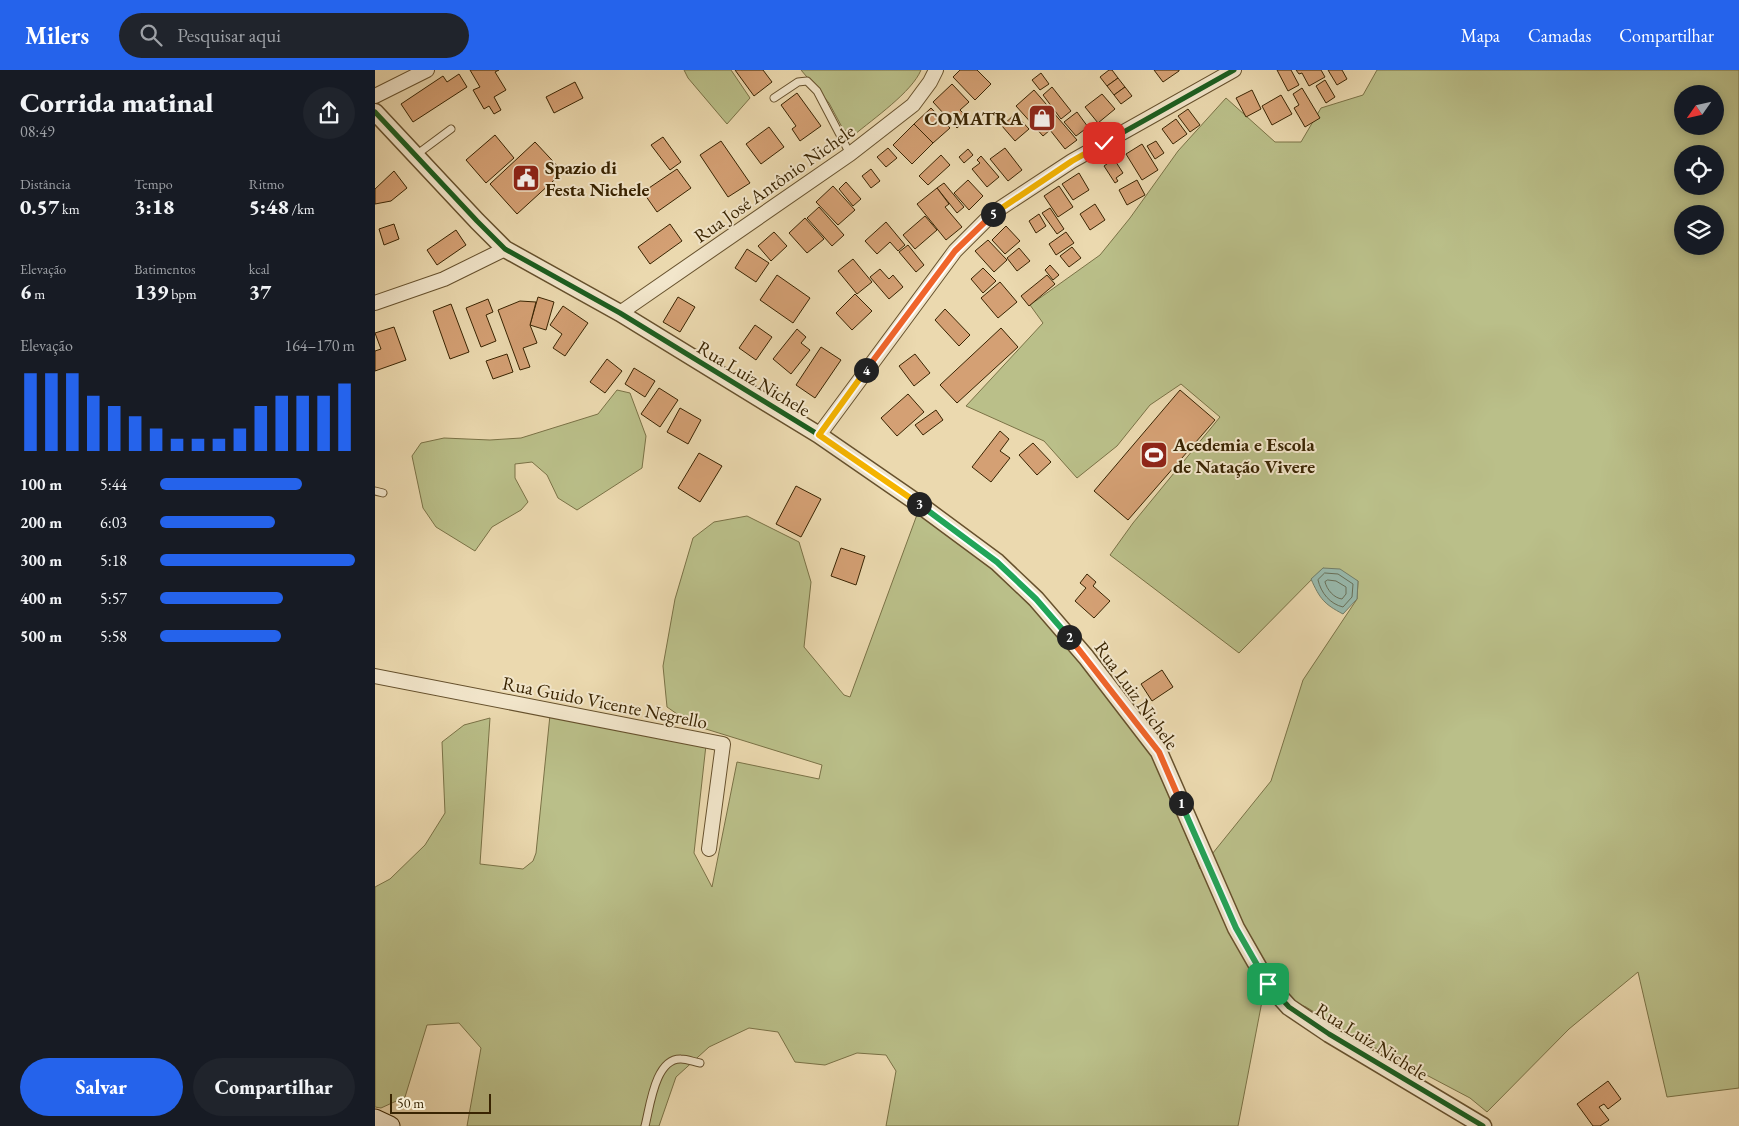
<!DOCTYPE html>
<html lang="pt">
<meta charset="utf-8">
<style>
:root{--surface:#171b24;--page:#20242c;--text:#f1f3f6;--muted:#9ea1a6;--accent:#2563eb}
body{margin:0;font-family:"EB Garamond",serif;background:var(--page);color:var(--text);height:100vh;display:flex;flex-direction:column;font-size:19px;white-space:nowrap}
*{box-sizing:border-box;margin:0}
p{font-size:16px;color:var(--muted)}
.icon{flex:none;width:28px;height:28px;fill:none;stroke:currentColor;stroke-width:2;stroke-linecap:round;stroke-linejoin:round}
.map{position:relative;flex:1;overflow:hidden}
.drawer{display:flex;flex-direction:column;background:var(--surface);width:375px}
.drawer>*{flex:none}
.needle{width:32px;rotate:236deg}
.buttons{position:absolute;left:1299px;top:15px;display:grid;gap:10px}
.buttons a{display:grid;place-items:center;width:50px;height:50px;border-radius:50%;background:var(--surface);box-shadow:0 2px 12px #0003;font-size:25px}
.scale{position:absolute;left:15px;bottom:12px;width:101px;box-sizing:border-box;padding-left:5px;border:2px solid #392402;border-top:0;font-size:14px;line-height:18px;white-space:nowrap;color:#392402;-webkit-text-stroke:4px #f2e6cb;paint-order:stroke}
.pin{position:absolute;display:grid;place-items:center;width:42px;height:42px;color:#fff;margin:-21px;border-radius:10px;box-shadow:0 2px 8px #0006}
.km{position:absolute;width:25px;height:25px;margin:-12px;border-radius:50%;background:#222;color:#fff;font-size:14px;line-height:25px;text-align:center}
.round{display:grid;place-items:center;flex:none;width:52px;height:52px;border-radius:26px;background:var(--page)}
.headline{display:flex;align-items:center;justify-content:space-between;height:85px;padding:0 20px}
h1{font-size:28px;font-weight:800;line-height:38px}
.metrics{display:grid;grid-template-columns:repeat(3,1fr);gap:8px;height:85px;padding:5px 20px}
.metrics div{display:grid;align-content:center}
.metrics b{font-size:21px;font-weight:800}
.metrics small{font-size:14px;font-weight:400}
.metrics p{font-size:14px}
.chart{height:140px;padding:10px 20px}
.chart p{display:flex;justify-content:space-between}
.chart svg{width:100%;height:90px;margin-top:5px;stroke:var(--accent);stroke-width:6}
.action{display:flex;gap:10px;margin-top:auto;padding:10px 20px}
.action a{flex:1;height:58px;border-radius:30px;background:var(--accent);color:#fff;font-size:20px;font-weight:800;line-height:58px;text-align:center}
.action a+a{background:var(--page);color:var(--text)}
ul{padding:0 20px;list-style:none;font-size:16px}
li{display:grid;grid-template-columns:80px 60px 1fr;align-items:center;height:38px}
li i{height:12px;border-radius:6px;background:var(--accent)}
header{display:flex;align-items:center;gap:30px;box-sizing:border-box;height:70px;padding:0 25px;background:var(--accent);color:#fff}
header strong{font-size:24px}
nav{display:flex;gap:28px;margin-inline-start:auto;font-size:18px}
.search{width:350px;height:45px;background:var(--page);display:flex;align-items:center;gap:12px;box-sizing:border-box;padding:0 18px;border-radius:28px;color:var(--muted);font-size:19px}
main{display:flex;flex:1;min-height:0}
.map>svg:first-child{display:block}
.green{fill:#babf89;stroke:#7a7246;fill-rule:evenodd}
.water{fill:#98baae;stroke:#727e69}
.lines{fill:none;stroke-linecap:round;stroke-linejoin:round}
.shore{stroke:#686f58;stroke-width:1}
.building{fill:#d4a074;stroke:#392402}
.service-casing{stroke:#66512d;stroke-width:9}
.minor-casing{stroke:#66512d;stroke-width:16}
.tertiary-casing{stroke:#66512d;stroke-width:19}
.secondary-casing{stroke:#392402;stroke-width:21}
.service{stroke:#f2e6cb;stroke-width:7}
.minor{stroke:#f2e6cb;stroke-width:14}
.tertiary{stroke:#f2e6cb;stroke-width:16}
.secondary{stroke:#f2e6cb;stroke-width:19}
.cycleway-casing{stroke:#f2e6cb;stroke-width:8}
.cycleway{stroke:#1b5e20;stroke-width:5}
.split-1-casing{stroke:#fff;stroke-width:10}
.split-2-casing{stroke:#fff;stroke-width:10}
.split-3-casing{stroke:#fff;stroke-width:10}
.split-4-casing{stroke:#fff;stroke-width:10}
.split-5-casing{stroke:#fff;stroke-width:10}
.split-6-casing{stroke:#fff;stroke-width:10}
.split-1{stroke:#22a559;stroke-width:6}
.split-2{stroke:#f0652b;stroke-width:6}
.split-3{stroke:#22a559;stroke-width:6}
.split-4{stroke:#f5b400;stroke-width:6}
.split-5{stroke:#f0652b;stroke-width:6}
.split-6{stroke:#f5b400;stroke-width:6}
.labels{text-anchor:middle;stroke-width:4;stroke-linejoin:round;paint-order:stroke}
.poi-label{font-size:19px;font-weight:bold;fill:#392402;stroke:#f2e6cb;text-anchor:start}
.street-label{font-size:19px;fill:#392402;stroke:#f2e6cb}
</style>
<header>
<strong>Milers</strong>
<div class="search"><svg class="icon" aria-label="search" viewBox="0 0 24 24"><circle cx="10" cy="10" r="6"/><path d="M15 15l6 6"/></svg>Pesquisar aqui</div>
<nav><a>Mapa</a><a>Camadas</a><a>Compartilhar</a></nav>
</header>
<main>
<section class="drawer">
<div class="headline"><div><h1>Corrida matinal</h1><p>08:49</p></div><a class="round"><svg class="icon" aria-label="share" viewBox="0 0 24 24"><path d="M12 15V3M7 8l5-5 5 5M5 13v7h14v-7"/></svg></a></div>
<div class="metrics">
<div><p>Distância</p><b>0.57<small> km</small></b></div>
<div><p>Tempo</p><b>3:18</b></div>
<div><p>Ritmo</p><b>5:48<small> /km</small></b></div>
</div>
<div class="metrics">
<div><p>Elevação</p><b>6<small> m</small></b></div>
<div><p>Batimentos</p><b>139<small> bpm</small></b></div>
<div><p>kcal</p><b>37</b></div>
</div>
<div class="chart"><p><span>Elevação</span>164–170 m</p>
<svg viewBox="0 0 160 44" preserveAspectRatio="none"><path d="M5 44V6M15 44V6M25 44V6M35 44V17M45 44V22M55 44V27M65 44V33M75 44V38M85 44V38M95 44V38M105 44V33M115 44V22M125 44V17M135 44V17M145 44V17M155 44V11"/></svg>
</div>
<ul>
<li><b>100 m</b>5:44<i style="width:73%"></i></li>
<li><b>200 m</b>6:03<i style="width:59%"></i></li>
<li><b>300 m</b>5:18<i style="width:100%"></i></li>
<li><b>400 m</b>5:57<i style="width:63%"></i></li>
<li><b>500 m</b>5:58<i style="width:62%"></i></li>
</ul>
<div class="action"><a>Salvar</a><a>Compartilhar</a></div>
</section>
<div class="map">
<svg width="1364" height="1056" viewBox="0 0 1364 1056">
<rect width="100%" height="100%" fill="#ebd9af"/>
<filter id="stains"><feTurbulence type="fractalNoise" baseFrequency=".004" numOctaves="4"/><feColorMatrix values="0 0 0 0 .2 0 0 0 0 .09 0 0 0 0 .02 0 0 0 .5 -.17"/></filter>
<radialGradient id="worn" r=".72"><stop offset=".6" stop-color="#630" stop-opacity="0"/><stop offset="1" stop-color="#630" stop-opacity=".3"/></radialGradient>
<g class="green">
<path d="M 309,0 L 356,0 L 375,28 L 352,54 L 313,8 Z"/>
<path d="M 426,0 L 546,0 C 537,22 498,49 479,65 L 468,59 L 454,33 Z"/>
<path d="M 1002,0 L 1364,0 L 1364,1018 L 1292,1027 L 1263,902 L 1194,959 L 1112,1042 L 1095,1028 L 987,971 L 931,937 L 889,921 L 863,1056 L 511,1056 L 521,1001 L 511,985 L 482,983 L 450,995 L 420,992 L 403,962 L 374,958 L 334,977 L 301,1007 L 284,1056 L 92,1056 L 106,978 L 84,953 L 52,955 L 30,1027 L 6,1038 L 0,1037 L 0,817 L 15,809 L 50,775 L 70,743 L 67,672 L 89,655 L 115,648 L 105,794 L 148,799 L 158,791 L 161,783 L 175,645 L 331,675 L 319,783 L 337,817 L 362,692 L 444,709 L 447,695 L 318,655 L 292,637 L 288,596 L 300,529 L 318,468 L 339,452 L 372,446 L 424,472 L 436,512 L 429,577 L 469,625 L 475,627 L 543,442 L 612,492 L 660,535 L 761,660 L 781,692 L 825,799 L 896,711 L 928,610 L 982,529 L 983,511 L 948,498 L 864,583 L 735,485 L 758,453 L 845,347 L 806,314 L 775,335 L 742,376 L 702,408 L 669,371 L 591,336 L 668,253 L 655,235 L 725,185 L 755,148 L 803,81 L 851,28 L 900,72 L 926,72 L 946,38 L 988,25 ZM 1308,24 L 1340,24 L 1340,56 L 1308,56 ZM 1308,84 L 1340,84 L 1340,116 L 1308,116 ZM 1308,144 L 1340,144 L 1340,176 L 1308,176 Z"/>
<path d="M 242,320 L 255,323 L 271,366 L 267,398 L 202,440 L 183,428 L 172,405 L 157,392 L 140,394 L 140,408 L 153,432 L 146,440 L 117,457 L 100,481 L 61,457 L 48,438 L 37,386 L 46,373 L 69,368 L 115,370 L 146,368 L 223,344 Z"/>
</g>
<path class="water" d="M 948,498 L 965,499 L 983,511 L 982,529 L 968,544 C 949,534 945,529 936,509 Z"/>
<g class="lines">
<g class="shore">
<path d="M 950,503 L 963,504 L 978,514 L 977,527 L 968,537 C 955,534 946,523 943,510 Z"/>
<path d="M 953,510 L 961,511 L 971,517 L 971,524 L 967,529 C 959,528 952,520 950,512 Z"/>
</g>
</g>
<g class="building">
<path d="M 95,0 L 124,0 L 120,2 L 131,20 L 119,27 L 126,40 L 119,44 L 114,36 L 109,39 L 98,20 L 105,17 Z"/>
<path d="M 360,0 L 388,0 L 397,12 L 379,26 Z"/>
<path d="M 585,0 L 602,0 L 616,14 L 600,30 L 578,7 Z"/>
<path d="M 734,0 L 737,0 L 743,8 L 732,16 L 725,7 Z"/>
<path d="M 779,0 L 804,0 L 804,1 L 788,12 Z"/>
<path d="M 902,0 L 916,0 L 924,15 L 913,21 Z"/>
<path d="M 921,0 L 946,0 L 950,7 L 934,16 L 927,3 L 924,4 Z"/>
<path d="M 953,0 L 967,0 L 972,9 L 962,15 Z"/>
<path d="M 666,3 L 674,14 L 665,20 L 657,10 Z"/>
<path d="M 84,4 L 92,17 L 38,52 L 26,34 L 68,6 L 72,12 Z"/>
<path d="M 743,8 L 750,17 L 739,25 L 732,16 Z"/>
<path d="M 950,10 L 960,27 L 951,33 L 941,16 Z"/>
<path d="M 200,12 L 208,28 L 179,43 L 171,27 Z"/>
<path d="M 577,14 L 594,32 L 585,40 L 593,48 L 582,58 L 558,32 Z"/>
<path d="M 677,17 L 696,41 L 686,49 L 668,25 Z"/>
<path d="M 750,17 L 757,26 L 746,34 L 739,25 Z"/>
<path d="M 927,18 L 945,48 L 930,57 L 919,38 L 924,35 L 918,24 Z"/>
<path d="M 659,20 L 702,70 L 690,79 L 675,60 L 668,66 L 641,36 Z"/>
<path d="M 877,20 L 886,39 L 871,47 L 861,28 Z"/>
<path d="M 422,23 L 446,56 L 425,71 L 417,59 L 421,56 L 406,35 Z"/>
<path d="M 727,24 L 740,39 L 723,53 L 710,37 Z"/>
<path d="M 906,25 L 917,44 L 897,55 L 887,36 Z"/>
<path d="M 556,38 L 575,58 L 558,73 L 539,54 Z"/>
<path d="M 813,39 L 825,55 L 815,62 L 803,46 Z"/>
<path d="M 702,42 L 713,57 L 701,66 L 689,52 Z"/>
<path d="M 640,44 L 654,59 L 640,71 L 627,56 Z"/>
<path d="M 801,49 L 812,64 L 798,74 L 787,59 Z"/>
<path d="M 539,54 L 558,73 L 537,94 L 518,75 Z"/>
<path d="M 394,57 L 409,77 L 386,94 L 371,74 Z"/>
<path d="M 120,65 L 139,88 L 111,113 L 91,90 Z"/>
<path d="M 288,67 L 306,92 L 295,100 L 276,75 Z"/>
<path d="M 346,71 L 375,113 L 353,127 L 325,85 Z"/>
<path d="M 781,71 L 789,83 L 780,89 L 772,76 Z"/>
<path d="M 160,72 L 188,102 L 142,144 L 115,114 Z"/>
<path d="M 767,74 L 783,100 L 767,110 L 751,84 Z"/>
<path d="M 513,78 L 522,88 L 511,97 L 502,87 Z"/>
<path d="M 630,78 L 647,100 L 633,111 L 615,89 Z"/>
<path d="M 593,79 L 598,85 L 589,93 L 584,87 Z"/>
<path d="M 566,85 L 575,95 L 553,115 L 544,106 Z"/>
<path d="M 606,86 L 624,107 L 612,117 L 597,99 L 605,93 L 602,90 Z"/>
<path d="M 739,89 L 748,103 L 741,108 L 743,111 L 740,113 L 729,96 Z"/>
<path d="M 302,99 L 316,118 L 282,142 L 268,122 Z"/>
<path d="M 496,99 L 505,111 L 496,118 L 487,106 Z"/>
<path d="M 19,101 L 32,118 L 16,131 L 0,134 L 0,119 Z"/>
<path d="M 704,103 L 714,120 L 698,130 L 687,114 Z"/>
<path d="M 593,110 L 608,126 L 594,140 L 579,123 Z"/>
<path d="M 762,110 L 770,125 L 752,135 L 744,120 Z"/>
<path d="M 471,112 L 486,129 L 478,136 L 464,119 Z"/>
<path d="M 569,113 L 589,137 L 582,143 L 562,118 Z"/>
<path d="M 458,116 L 480,140 L 463,155 L 441,132 Z"/>
<path d="M 684,116 L 698,137 L 683,147 L 669,126 Z"/>
<path d="M 562,118 L 574,134 L 570,137 L 587,157 L 571,170 L 542,134 Z"/>
<path d="M 720,134 L 730,150 L 715,160 L 705,144 Z"/>
<path d="M 444,137 L 469,165 L 457,176 L 432,148 Z"/>
<path d="M 675,138 L 689,159 L 682,164 L 667,143 Z"/>
<path d="M 664,144 L 671,156 L 661,163 L 654,151 Z"/>
<path d="M 550,146 L 562,160 L 540,179 L 528,165 Z"/>
<path d="M 430,148 L 449,169 L 432,183 L 414,163 Z"/>
<path d="M 511,152 L 530,175 L 523,181 L 515,172 L 502,184 L 490,171 Z"/>
<path d="M 19,154 L 24,169 L 9,175 L 4,159 Z"/>
<path d="M 295,154 L 307,171 L 275,194 L 263,177 Z"/>
<path d="M 631,156 L 645,171 L 630,184 L 617,170 Z"/>
<path d="M 81,160 L 91,175 L 62,195 L 52,180 Z"/>
<path d="M 399,162 L 412,176 L 396,191 L 383,176 Z"/>
<path d="M 691,162 L 699,173 L 681,185 L 674,174 Z"/>
<path d="M 613,170 L 632,190 L 619,202 L 600,181 Z"/>
<path d="M 533,175 L 549,195 L 541,202 L 524,182 Z"/>
<path d="M 697,177 L 706,188 L 694,197 L 685,186 Z"/>
<path d="M 644,178 L 655,191 L 642,201 L 632,188 Z"/>
<path d="M 372,179 L 394,193 L 381,212 L 360,198 Z"/>
<path d="M 478,189 L 497,212 L 482,224 L 463,201 Z"/>
<path d="M 675,195 L 684,205 L 678,210 L 670,200 Z"/>
<path d="M 608,198 L 621,211 L 608,223 L 596,209 Z"/>
<path d="M 505,199 L 514,209 L 518,205 L 528,217 L 514,229 L 495,207 Z"/>
<path d="M 402,205 L 435,228 L 418,253 L 385,230 Z"/>
<path d="M 672,205 L 680,214 L 654,236 L 646,226 Z"/>
<path d="M 625,212 L 642,232 L 623,248 L 606,228 Z"/>
<path d="M 480,224 L 497,241 L 477,260 L 461,243 Z"/>
<path d="M 163,227 L 179,232 L 171,260 L 155,255 Z"/>
<path d="M 303,227 L 320,237 L 305,262 L 288,252 Z"/>
<path d="M 113,229 L 118,242 L 111,245 L 121,271 L 106,277 L 91,238 Z"/>
<path d="M 145,231 L 161,232 L 155,255 L 162,273 L 148,278 L 155,297 L 145,300 L 123,240 Z"/>
<path d="M 76,234 L 94,282 L 75,289 L 58,241 Z"/>
<path d="M 188,236 L 213,253 L 190,286 L 178,278 L 187,264 L 175,255 Z"/>
<path d="M 570,239 L 595,265 L 584,276 L 560,250 Z"/>
<path d="M 380,255 L 397,267 L 381,290 L 364,278 Z"/>
<path d="M 19,257 L 31,290 L 0,301 L 0,281 L 6,279 L 0,263 Z"/>
<path d="M 626,258 L 643,277 L 582,333 L 565,315 Z"/>
<path d="M 422,259 L 431,267 L 426,273 L 435,280 L 416,304 L 398,289 Z"/>
<path d="M 446,277 L 466,290 L 440,328 L 421,315 Z"/>
<path d="M 132,284 L 138,302 L 118,309 L 111,291 Z"/>
<path d="M 540,284 L 555,303 L 539,316 L 524,296 Z"/>
<path d="M 232,289 L 247,301 L 230,323 L 215,312 Z"/>
<path d="M 259,298 L 280,311 L 270,327 L 250,314 Z"/>
<path d="M 284,318 L 303,330 L 285,357 L 266,344 Z"/>
<path d="M 805,320 L 840,350 L 753,450 L 719,421 Z"/>
<path d="M 533,324 L 549,342 L 522,366 L 506,348 Z"/>
<path d="M 305,338 L 326,350 L 313,374 L 292,362 Z"/>
<path d="M 561,340 L 568,350 L 548,365 L 540,355 Z"/>
<path d="M 625,361 L 634,369 L 625,381 L 635,388 L 616,412 L 597,397 Z"/>
<path d="M 658,373 L 676,392 L 662,405 L 644,385 Z"/>
<path d="M 324,383 L 347,396 L 325,432 L 303,418 Z"/>
<path d="M 421,416 L 446,429 L 426,467 L 401,454 Z"/>
<path d="M 466,478 L 490,486 L 481,515 L 456,506 Z"/>
<path d="M 712,504 L 721,512 L 718,516 L 735,531 L 719,548 L 700,531 L 711,518 L 705,513 Z"/>
<path d="M 787,600 L 798,617 L 777,631 L 766,614 Z"/>
<path d="M 1233,1011 L 1246,1029 L 1233,1039 L 1229,1034 L 1224,1037 L 1234,1050 L 1225,1056 L 1218,1056 L 1202,1034 Z"/>
</g>
<g class="lines">
<g class="service-casing">
<g id="service">
<path d="M 399,28 L 423,12 L 432,11 L 442,21 L 475,84"/>
<path d="M 41,85 L 76,59"/>
<path d="M 0,421 L 8,423"/>
<path d="M 270,1056 C 275,1037 280,988 306,989 C 312,989 319,992 325,993"/>
</g>
</g>
<g class="minor-casing">
<g id="minor">
<path d="M 0,26 L 52,0"/>
<path d="M 0,233 L 69,209 L 130,179"/>
<path d="M 245,243 L 475,84 L 538,35 L 555,12 L 561,0"/>
<path d="M 444,365 L 580,181 L 618,143 L 697,91 L 859,0"/>
<path d="M 0,606 L 348,674 L 334,779"/>
</g>
</g>
<g class="tertiary-casing">
<path id="tertiary" d="M 0,42 L 102,151 L 130,179 L 245,243 L 444,365 L 541,432 L 622,492 L 661,529 L 711,587 L 784,682 L 861,858 L 893,914 L 914,937 L 954,964 L 1108,1056"/>
</g>
<g class="secondary-casing">
<path id="secondary" d="M 0,1049 L 15,1056"/>
</g>
<use href="#service" class="service"/>
<use href="#minor" class="minor"/>
<use href="#tertiary" class="tertiary"/>
<use href="#secondary" class="secondary"/>
<g class="cycleway-casing">
<g id="cycleway">
<path d="M 0,42 L 102,151 L 130,179 L 245,243 L 444,365 L 541,432 L 622,492 L 661,529 L 711,587 L 784,682 L 861,858 L 893,914 L 914,937 L 954,964 L 1108,1056"/>
<path d="M 444,365 L 580,181 L 618,143 L 697,91 L 859,0"/>
</g>
</g>
<use href="#cycleway" class="cycleway"/>
</g>
<g class="lines">
<g class="split-1-casing">
<path id="split-1" d="M 806,733 L 861,858 L 893,914"/>
</g>
<g class="split-2-casing">
<path id="split-2" d="M 694,567 L 784,682 L 806,733"/>
</g>
<g class="split-3-casing">
<path id="split-3" d="M 544,434 L 622,492 L 661,529 L 694,567"/>
</g>
<g class="split-4-casing">
<path id="split-4" d="M 491,300 L 444,365 L 544,434"/>
</g>
<g class="split-5-casing">
<path id="split-5" d="M 491,300 L 580,181 L 618,144"/>
</g>
<g class="split-6-casing">
<path id="split-6" d="M 618,144 L 697,91 L 729,73"/>
</g>
<use href="#split-1" class="split-1"/>
<use href="#split-2" class="split-2"/>
<use href="#split-3" class="split-3"/>
<use href="#split-4" class="split-4"/>
<use href="#split-5" class="split-5"/>
<use href="#split-6" class="split-6"/>
</g>
<defs>
<g id="shop-square" transform="scale(1.4375)"><rect x="-9" y="-9" width="18" height="18" rx="4" fill="#8f2418" stroke="#f2e6cb"/><path d="M-5-2.5h2.3a2.7 3.5 0 0 1 5.4 0H5L5.5 6h-11ZM-1.5-2.5h3a1.5 2.3 0 0 0-3 0Z" fill="#fff"/></g>
<g id="civic-square" transform="scale(1.4375)"><rect x="-9" y="-9" width="18" height="18" rx="4" fill="#8f2418" stroke="#f2e6cb"/><path d="M-.6-6.5H3V-4.5H.6V-3L4-1V1h2V6H-6V1h2V-1L-.6-3ZM-1.2 2.5V6h2.4V2.5Z" fill="#fff"/></g>
<g id="stadium-square" transform="scale(1.4375)"><rect x="-9" y="-9" width="18" height="18" rx="4" fill="#8f2418" stroke="#f2e6cb"/><path d="M0-5a6.5 5 0 1 0 0 10a6.5 5 0 1 0 0-10ZM-3.5-1.8h7v3.6h-7Z" fill="#fff"/></g>
</defs>
<g fill-rule="evenodd">
<use href="#shop-square" x="667" y="48"/>
<use href="#civic-square" x="151" y="108"/>
<use href="#stadium-square" x="779" y="385"/>
</g>
<g class="labels">
<g class="poi-label">
<text x="648" y="55" text-anchor="end">COMATRA</text>
<text x="170" y="104">Spazio di<tspan x="170" dy="22">Festa Nichele</tspan></text>
<text x="798" y="381">Acedemia e Escola<tspan x="798" dy="22">de Natação Vivere</tspan></text>
</g>
<g class="street-label">
<text transform="translate(399 113) rotate(-35)" y="7">Rua José Antônio Nichele</text>
<text transform="translate(379 308) rotate(31)" y="7">Rua Luiz Nichele</text>
<text transform="translate(762 625) rotate(54)" y="7">Rua Luiz Nichele</text>
<text transform="translate(230 632) rotate(11)" y="7">Rua Guido Vicente Negrello</text>
<text transform="translate(997 971) rotate(32)" y="7">Rua Luiz Nichele</text>
</g>
</g>
<rect width="100%" height="100%" filter="url(#stains)"/>
<rect width="100%" height="100%" fill="url(#worn)"/>
</svg>
<div class="buttons">
<a><svg class="needle" viewBox="-14 -14 28 28"><path d="M0-13l5 13h-10z" fill="#e53935"/><path d="M0 13l5-13h-10z" fill="#9ea1a6"/></svg></a>
<a><svg class="icon" aria-label="locate" viewBox="0 0 24 24"><circle cx="12" cy="12" r="6"/><path d="M12 2v4M12 18v4M2 12h4M18 12h4"/></svg></a>
<a><svg class="icon" aria-label="layers" viewBox="0 0 24 24"><path d="M12 4l9 5-9 5-9-5zM3 14l9 5 9-5"/></svg></a>
</div>
<div class="scale">50 m</div>
<div class="pin" style="left:893px;top:914px;background:#1e9e55"><svg class="icon" aria-label="arrive" viewBox="0 0 24 24"><path d="M6 21V4h12l-3 4 3 4H6"/></svg></div>
<div class="pin" style="left:729px;top:73px;background:#d93025"><svg class="icon" aria-label="check" viewBox="0 0 24 24"><path d="M5 12l5 5 9-10"/></svg></div>
<b class="km" style="left:806px;top:733px">1</b>
<b class="km" style="left:694px;top:567px">2</b>
<b class="km" style="left:544px;top:434px">3</b>
<b class="km" style="left:491px;top:300px">4</b>
<b class="km" style="left:618px;top:144px">5</b>
</div>
</main>
